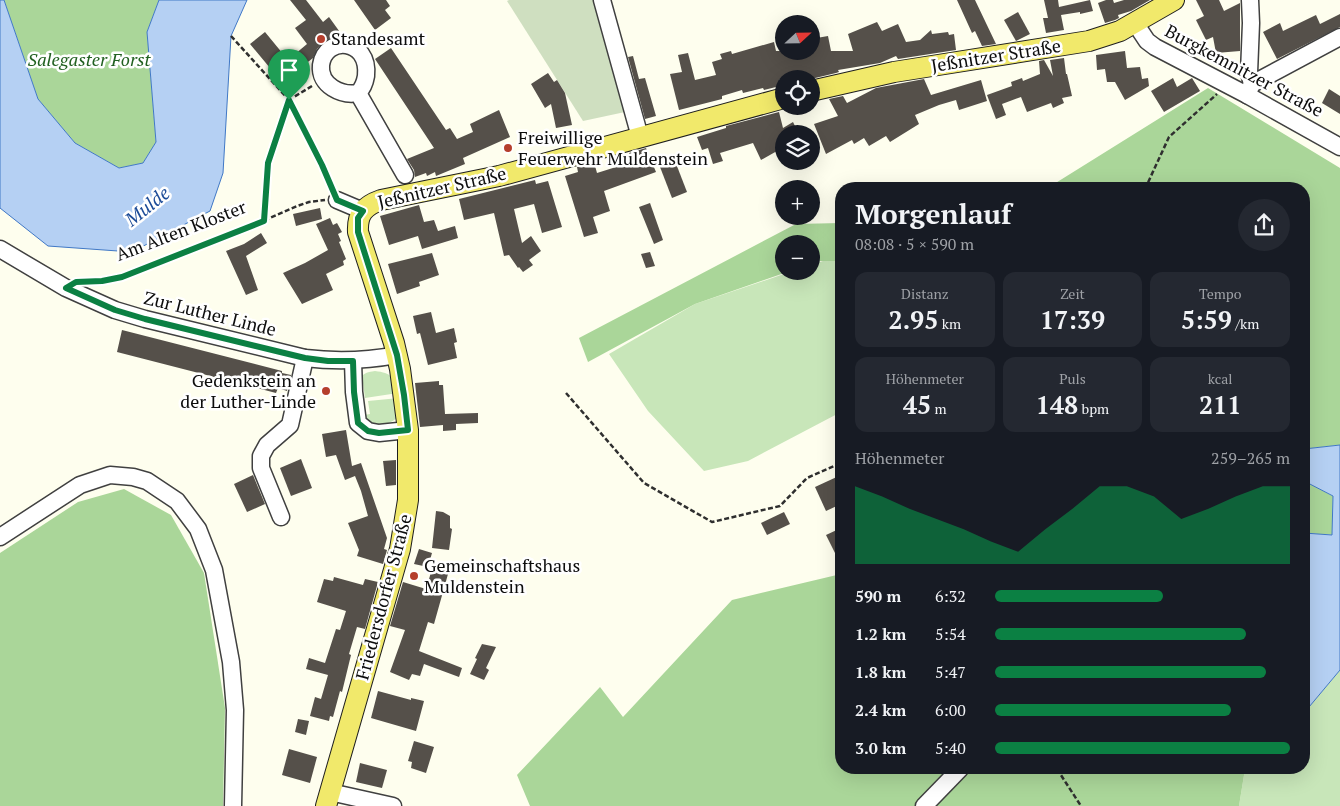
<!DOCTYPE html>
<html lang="de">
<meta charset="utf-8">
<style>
:root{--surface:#171b24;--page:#242831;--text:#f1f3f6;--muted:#9ea1a6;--accent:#0b8043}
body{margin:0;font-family:"PT Serif",serif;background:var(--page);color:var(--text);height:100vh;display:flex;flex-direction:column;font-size:19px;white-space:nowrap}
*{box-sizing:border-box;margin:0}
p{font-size:16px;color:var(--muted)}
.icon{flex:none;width:28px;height:28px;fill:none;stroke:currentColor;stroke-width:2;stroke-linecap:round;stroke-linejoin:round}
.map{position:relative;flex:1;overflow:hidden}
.side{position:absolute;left:835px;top:182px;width:475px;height:592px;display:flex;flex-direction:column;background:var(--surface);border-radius:20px;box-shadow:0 5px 20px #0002}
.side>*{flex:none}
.needle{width:32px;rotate:68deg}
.tools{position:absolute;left:775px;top:15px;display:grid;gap:10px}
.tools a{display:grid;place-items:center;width:45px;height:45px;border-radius:50%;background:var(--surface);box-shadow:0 5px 20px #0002;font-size:25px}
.pin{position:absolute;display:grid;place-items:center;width:42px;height:42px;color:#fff;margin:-51px -21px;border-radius:50% 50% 50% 0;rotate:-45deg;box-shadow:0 0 5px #0007}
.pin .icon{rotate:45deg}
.round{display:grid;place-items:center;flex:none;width:52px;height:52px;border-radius:26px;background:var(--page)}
.summary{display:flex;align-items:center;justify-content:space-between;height:85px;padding:0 20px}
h1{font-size:28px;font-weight:700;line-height:38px}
.stats{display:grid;grid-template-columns:repeat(3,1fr);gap:8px;height:85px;padding:5px 20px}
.stats div{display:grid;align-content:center;border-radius:12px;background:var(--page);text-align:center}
.stats b{font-size:25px;font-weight:700}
.stats small{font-size:14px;font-weight:400}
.stats p{font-size:14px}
.chart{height:140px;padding:10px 20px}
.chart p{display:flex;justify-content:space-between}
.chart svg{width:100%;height:90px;margin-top:5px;fill:var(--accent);opacity:.7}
ul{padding:0 20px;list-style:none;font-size:16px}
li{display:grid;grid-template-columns:80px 60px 1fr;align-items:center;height:38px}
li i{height:12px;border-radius:6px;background:var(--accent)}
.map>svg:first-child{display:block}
.green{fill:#c8e6b9}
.forest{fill:#aad699}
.cemetery{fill:#cfdfc0}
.water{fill:#b5d0f3;stroke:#4078c6}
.building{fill:#55504a}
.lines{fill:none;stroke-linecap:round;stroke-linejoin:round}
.minor-casing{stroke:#404040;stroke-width:19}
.major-casing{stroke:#1e1e1e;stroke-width:22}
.path{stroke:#2f2f2f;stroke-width:2.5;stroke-dasharray:5 2.5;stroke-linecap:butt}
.minor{stroke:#fff;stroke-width:16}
.major{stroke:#f1e96b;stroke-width:20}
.route-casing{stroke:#fff;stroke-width:10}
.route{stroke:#0b8043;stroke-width:6}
.poi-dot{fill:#b53f2d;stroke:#fff;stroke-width:2}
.labels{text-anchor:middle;stroke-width:5;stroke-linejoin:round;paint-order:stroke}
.poi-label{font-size:18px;fill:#0d0d0d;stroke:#fff;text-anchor:start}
.street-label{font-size:18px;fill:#0d0d0d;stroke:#fff}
.park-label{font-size:18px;font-style:italic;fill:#226121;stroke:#fff}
.water-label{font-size:19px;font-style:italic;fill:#1d4c98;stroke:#fff}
</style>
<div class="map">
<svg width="1340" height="806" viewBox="0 0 1340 806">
<rect width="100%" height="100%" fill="#fefeee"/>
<g class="green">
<path d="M 832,258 L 841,258 L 841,412 L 748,461 L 704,471 L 648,411 L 609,354 L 695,304 L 793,271 L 811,271 L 811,265 Z"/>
<path d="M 375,371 C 392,373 393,377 398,393 L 365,398 L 363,383 L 359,383 C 360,374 367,372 375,371 Z"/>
<path d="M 399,398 L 397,418 C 387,426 379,425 367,422 L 364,415 L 370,414 L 368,401 Z"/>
<path d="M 1340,670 L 1340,806 L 1239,806 L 1245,769 L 1304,769 L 1304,713 Z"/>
</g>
<g class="forest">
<path d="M 4,0 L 159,0 L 147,32 L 156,142 L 143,163 L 119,168 L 75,143 L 38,99 Z"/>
<path d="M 1208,88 L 1340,168 L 1340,445 L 1304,449 L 1304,189 L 1046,189 Z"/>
<path d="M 841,223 L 841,261 L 820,261 L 811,264 L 811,244 L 784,244 L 784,271 L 790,271 L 695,304 L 588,362 L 579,338 L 796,224 Z"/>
<path d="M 1304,481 L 1333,496 L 1332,535 L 1304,533 Z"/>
<path d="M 124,489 L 171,515 L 204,573 L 225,708 L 223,806 L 0,806 L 0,553 L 78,502 Z"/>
<path d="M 841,574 L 841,769 L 1245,769 L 1239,806 L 530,806 L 517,775 L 600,687 L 623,717 L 732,600 Z"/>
</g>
<path class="cemetery" d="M 509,0 L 594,0 L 625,112 L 583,121 L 507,1 Z"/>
<g class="water">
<path d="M 0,0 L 4,0 L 38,99 L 75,143 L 119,168 L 143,163 L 156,142 L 147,32 L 159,0 L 247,0 L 231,36 L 223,173 L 210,211 L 132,252 L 48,246 L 0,208 Z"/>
<path d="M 1340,445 L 1340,670 L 1304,713 L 1304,533 L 1332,535 L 1333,496 L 1304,481 L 1304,449 Z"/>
</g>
<g class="building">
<path d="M 290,0 L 306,0 L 323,22 L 329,17 L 342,35 L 334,36 L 323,42 L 317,49 L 313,58 L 294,73 L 299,79 L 298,83 L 293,87 L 289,87 L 272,67 L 270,68 L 250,44 L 265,32 L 288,60 L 307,44 L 295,28 L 306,20 Z"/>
<path d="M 354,0 L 386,0 L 390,6 L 385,10 L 391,18 L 375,30 Z"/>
<path d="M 957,0 L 975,0 L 996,44 L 982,46 L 975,31 L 972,33 Z"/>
<path d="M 1044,0 L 1058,0 L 1059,7 L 1090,0 L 1093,11 L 1080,14 L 1080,12 L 1061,15 L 1064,30 L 1046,33 L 1043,18 L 1048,18 Z"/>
<path d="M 1106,0 L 1113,0 L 1114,3 L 1124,0 L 1150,0 L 1131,11 L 1118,15 L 1119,18 L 1115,20 L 1105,23 L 1098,3 Z"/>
<path d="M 1196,0 L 1219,0 L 1224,11 L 1240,3 L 1240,51 L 1216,53 L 1213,37 L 1206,40 L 1196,20 L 1204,16 Z"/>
<path d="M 1018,12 L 1030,34 L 1016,41 L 1004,20 Z"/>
<path d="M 1340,14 L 1340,27 L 1277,59 L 1263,32 L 1280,23 L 1283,31 L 1316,15 L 1320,24 Z"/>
<path d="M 877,22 L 882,31 L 898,24 L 906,42 L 920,40 L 931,30 L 932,34 L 948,32 L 949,35 L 954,34 L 956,50 L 898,59 L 896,56 L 880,63 L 838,70 L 839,72 L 836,73 L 811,79 L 779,79 L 780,86 L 764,90 L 763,88 L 743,93 L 742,90 L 722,96 L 722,99 L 679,110 L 670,74 L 682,72 L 678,55 L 688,53 L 695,80 L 716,75 L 712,62 L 722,59 L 720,54 L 731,51 L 732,54 L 774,42 L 776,51 L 811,51 L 811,39 L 828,36 L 831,51 L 853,51 L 848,34 Z"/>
<path d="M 391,48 L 446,130 L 450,128 L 457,139 L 473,132 L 470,124 L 499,110 L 510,137 L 463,158 L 465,164 L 436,176 L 435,172 L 427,176 L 426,173 L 415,177 L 414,170 L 407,159 L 434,148 L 375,59 Z"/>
<path d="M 1125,51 L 1127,68 L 1140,67 L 1142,79 L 1148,78 L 1149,86 L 1125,100 L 1115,82 L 1107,82 L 1105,69 L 1097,70 L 1096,55 Z"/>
<path d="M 633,56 L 639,79 L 645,78 L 656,116 L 645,119 L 628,57 Z"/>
<path d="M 1064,58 L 1066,74 L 1067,74 L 1072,96 L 1062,98 L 1064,103 L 1053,108 L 1051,103 L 1027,112 L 1021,97 L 1002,104 L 1006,115 L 996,119 L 987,95 L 1012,86 L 1011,82 L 1022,78 L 1023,81 L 1040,74 L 1039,61 L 1044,60 L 1053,76 L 1050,60 Z"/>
<path d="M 548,73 L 554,82 L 557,80 L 565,93 L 572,125 L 556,128 L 551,104 L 545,108 L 531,84 Z"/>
<path d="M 1173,78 L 1177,87 L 1192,78 L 1200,91 L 1164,112 L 1151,91 Z"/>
<path d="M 924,79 L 931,95 L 981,80 L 987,101 L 959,110 L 956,100 L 939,105 L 915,115 L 919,124 L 890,142 L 886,136 L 869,146 L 864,138 L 854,144 L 852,140 L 826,154 L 814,124 L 838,116 L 829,99 L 843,96 L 847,103 L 876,88 Z"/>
<path d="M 1329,89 L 1340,96 L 1340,114 L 1322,103 Z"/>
<path d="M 779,112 L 783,128 L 793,122 L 799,134 L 784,134 L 784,147 L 761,160 L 753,143 L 720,153 L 723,161 L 713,164 L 708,148 L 702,150 L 697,137 L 726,128 L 726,126 Z"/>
<path d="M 646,148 L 656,172 L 604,191 L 610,211 L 593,217 L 598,233 L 584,237 L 565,176 L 578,172 L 577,167 L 594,162 L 597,173 L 632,162 L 629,153 Z"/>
<path d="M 675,161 L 687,192 L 672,198 L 660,167 Z"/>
<path d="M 535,180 L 536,184 L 548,181 L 562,227 L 542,233 L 534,204 L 514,209 L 522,243 L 531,236 L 541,251 L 529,260 L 533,265 L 523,272 L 519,267 L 518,268 L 509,255 L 504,256 L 494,213 L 464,220 L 459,199 Z"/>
<path d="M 650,203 L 663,240 L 654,244 L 639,207 Z"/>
<path d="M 419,205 L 424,222 L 434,220 L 438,231 L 455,226 L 458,238 L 422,249 L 418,236 L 389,245 L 380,216 Z"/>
<path d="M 320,208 L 322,219 L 296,226 L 293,214 Z"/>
<path d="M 330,218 L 333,225 L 337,223 L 342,232 L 338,234 L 341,241 L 339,242 L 346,259 L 343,261 L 344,265 L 326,274 L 333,290 L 302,304 L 283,273 L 305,263 L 328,250 L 316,224 Z"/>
<path d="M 261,233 L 267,243 L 246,256 L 258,290 L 246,295 L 226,251 L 244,244 Z"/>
<path d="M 650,252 L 655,266 L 646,268 L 641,254 Z"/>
<path d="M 432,253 L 439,275 L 419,282 L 420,286 L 397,294 L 388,264 Z"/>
<path d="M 431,312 L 436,333 L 454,328 L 457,342 L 454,343 L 457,358 L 428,365 L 420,333 L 417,334 L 413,316 Z"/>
<path d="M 122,330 L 282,371 L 282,373 L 291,375 L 287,391 L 278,388 L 276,393 L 117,352 Z"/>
<path d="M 439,381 L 439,385 L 443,385 L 445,414 L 478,413 L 478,423 L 456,424 L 456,430 L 443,431 L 443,425 L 420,427 L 415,383 Z"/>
<path d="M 346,430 L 352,466 L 361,463 L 387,538 L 384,549 L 387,550 L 383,564 L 357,556 L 359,550 L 348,523 L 368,516 L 361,491 L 355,476 L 345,480 L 336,455 L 326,457 L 322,434 Z"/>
<path d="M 301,459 L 312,488 L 291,496 L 280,468 Z"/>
<path d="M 396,460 L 396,485 L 386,486 L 383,461 Z"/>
<path d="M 253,475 L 265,504 L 247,512 L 234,484 Z"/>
<path d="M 841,475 L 841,504 L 826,511 L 815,487 Z"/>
<path d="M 436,511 L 443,512 L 450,516 L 450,528 L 452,529 L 449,550 L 432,548 Z"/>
<path d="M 784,512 L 790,524 L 767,535 L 761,523 Z"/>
<path d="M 841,528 L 841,565 L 826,535 Z"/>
<path d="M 419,549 L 432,553 L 428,567 L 414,564 Z"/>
<path d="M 432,569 L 448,574 L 434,624 L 428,622 L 419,651 L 462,668 L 459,677 L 424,664 L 420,676 L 412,674 L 409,680 L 390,672 L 405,630 L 390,626 L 403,582 L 426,589 Z"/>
<path d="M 334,577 L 363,585 L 365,579 L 378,582 L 365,629 L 357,627 L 349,654 L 351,655 L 342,692 L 340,691 L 333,717 L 330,716 L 329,721 L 310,716 L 315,697 L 321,699 L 328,675 L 306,669 L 309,658 L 325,663 L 336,629 L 340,630 L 346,611 L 317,602 L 324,579 L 333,581 Z"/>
<path d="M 482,644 L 496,647 L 486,668 L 489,670 L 484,680 L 470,674 L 477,659 L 475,658 Z"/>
<path d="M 378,691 L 411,700 L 411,698 L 424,701 L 416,731 L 371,718 Z"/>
<path d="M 298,719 L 309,721 L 306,735 L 295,732 Z"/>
<path d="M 414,741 L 434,747 L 426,773 L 411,768 L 412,762 L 408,761 Z"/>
<path d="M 289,749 L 317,757 L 310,783 L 282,775 Z"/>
<path d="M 360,763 L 387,770 L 382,788 L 356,782 Z"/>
</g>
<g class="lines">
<g class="minor-casing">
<g id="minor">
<path d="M 602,0 L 640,137"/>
<path d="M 1250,0 L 1251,23 L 1249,73 L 1252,84"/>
<path d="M 1135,23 L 1147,41 L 1155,47 L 1247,95 L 1340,147"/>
<path d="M 358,93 C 342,96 319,86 321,65 C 325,35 370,38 366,76 C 365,82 363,88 358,93 L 405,175"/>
<path d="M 1247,95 L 1252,84 L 1340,37"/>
<path d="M 337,200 L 363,211"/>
<path d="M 0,249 L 66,288 L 115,310 L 145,319 L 305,358 C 338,362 365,361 397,355"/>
<path d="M 353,361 L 354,392 L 358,423 L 368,431 L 379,433 L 408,430"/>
<path d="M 281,517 L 261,468 L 261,456 L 267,445 L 290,425 L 305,358"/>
<path d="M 0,537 L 80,485 L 110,475 L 133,477 L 147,481 L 177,501 L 198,529 L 214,570 L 231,662 L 235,710 L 233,806"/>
<path d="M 330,792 L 393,806"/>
<path d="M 924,806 L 960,769"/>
</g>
</g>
<g class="major-casing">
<g id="major">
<path d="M 811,91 L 894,72 L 1089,41 L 1120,31 L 1174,0"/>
<path d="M 326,806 L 400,549 L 408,500 L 408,430 L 400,369 L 394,343 L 358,232 C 357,214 364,206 381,200 L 499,176 L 784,98"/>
</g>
</g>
<g class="path">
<path d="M 231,36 L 289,100 L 268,163 L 264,221"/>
<path d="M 312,86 L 289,100 L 323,165 L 332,188"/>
<path d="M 1145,189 L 1169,137 L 1217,94"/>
<path d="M 88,282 L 122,277 L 231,235 L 297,206 L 309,202 L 325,200"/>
<path d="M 566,393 L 644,483 L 712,522 L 780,506 L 807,478 L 841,463"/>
<path d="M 1057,769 L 1081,806"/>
</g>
<use href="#minor" class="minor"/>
<use href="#major" class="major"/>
</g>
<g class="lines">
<g class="route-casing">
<path id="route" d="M 289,100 L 322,165 L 337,200 L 363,211 L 358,218 L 358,232 L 397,355 L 404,395 L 408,430 L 379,433 L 368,431 L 358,423 L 354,392 L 353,361 L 328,361 L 305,358 L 145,319 L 115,310 L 66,288 L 76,282 L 102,281 L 122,277 L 264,221 L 268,163 Z"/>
</g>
<use href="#route" class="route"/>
</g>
<g class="poi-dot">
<circle cx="321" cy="39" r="5"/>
<circle cx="508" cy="148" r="5"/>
<circle cx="326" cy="391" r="5"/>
<circle cx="414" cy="576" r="5"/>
</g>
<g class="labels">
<g class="poi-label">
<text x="331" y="45">Standesamt</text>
<text x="518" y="144">Freiwillige<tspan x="518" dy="21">Feuerwehr Muldenstein</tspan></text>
<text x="316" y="387" text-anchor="end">Gedenkstein an<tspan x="316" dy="21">der Luther-Linde</tspan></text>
<text x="424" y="572">Gemeinschaftshaus<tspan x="424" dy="21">Muldenstein</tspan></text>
</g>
<g class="street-label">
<text transform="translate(996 56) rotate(-9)" y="6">Jeßnitzer Straße</text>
<text transform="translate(1244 71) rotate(28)" y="6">Burgkemnitzer Straße</text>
<text transform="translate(442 188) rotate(-13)" y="6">Jeßnitzer Straße</text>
<text transform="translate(181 231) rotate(-21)" y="6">Am Alten Kloster</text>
<text transform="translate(210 314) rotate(14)" y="6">Zur Luther Linde</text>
<text transform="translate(384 597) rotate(-75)" y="6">Friedersdorfer Straße</text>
</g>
<g class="park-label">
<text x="89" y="66">Salegaster Forst</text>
</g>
<g class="water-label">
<text transform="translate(147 206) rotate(-39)" y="7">Mulde</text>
</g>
</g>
</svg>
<div class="tools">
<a><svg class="needle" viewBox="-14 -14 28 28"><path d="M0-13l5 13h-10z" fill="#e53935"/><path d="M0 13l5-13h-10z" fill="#9ea1a6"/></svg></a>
<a><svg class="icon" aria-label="locate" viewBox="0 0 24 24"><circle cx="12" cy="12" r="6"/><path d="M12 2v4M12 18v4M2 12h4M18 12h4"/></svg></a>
<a><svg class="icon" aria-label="layers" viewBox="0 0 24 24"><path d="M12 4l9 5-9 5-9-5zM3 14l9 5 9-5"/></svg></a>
<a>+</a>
<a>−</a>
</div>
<div class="pin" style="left:289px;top:100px;background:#1e9e55"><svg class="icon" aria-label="arrive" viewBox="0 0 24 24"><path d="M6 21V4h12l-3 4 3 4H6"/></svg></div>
<section class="side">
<div class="summary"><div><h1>Morgenlauf</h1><p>08:08 · 5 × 590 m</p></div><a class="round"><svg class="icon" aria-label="share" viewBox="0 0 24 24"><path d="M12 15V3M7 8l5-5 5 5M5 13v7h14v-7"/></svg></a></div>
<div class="stats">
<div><p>Distanz</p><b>2.95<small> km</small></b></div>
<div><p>Zeit</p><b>17:39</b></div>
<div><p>Tempo</p><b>5:59<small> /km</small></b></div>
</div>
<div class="stats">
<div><p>Höhenmeter</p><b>45<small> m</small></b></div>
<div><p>Puls</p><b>148<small> bpm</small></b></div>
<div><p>kcal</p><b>211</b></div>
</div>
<div class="chart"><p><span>Höhenmeter</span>259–265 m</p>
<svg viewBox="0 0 160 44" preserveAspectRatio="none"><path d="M0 44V6L10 11L20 17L30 22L40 27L50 33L60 38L70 27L80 17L90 6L100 6L110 11L120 22L130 17L140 11L150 6L160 6V44z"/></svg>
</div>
<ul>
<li><b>590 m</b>6:32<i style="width:57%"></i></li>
<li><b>1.2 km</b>5:54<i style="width:85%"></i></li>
<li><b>1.8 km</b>5:47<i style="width:92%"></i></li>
<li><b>2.4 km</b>6:00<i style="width:80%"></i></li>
<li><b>3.0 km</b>5:40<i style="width:100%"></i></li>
</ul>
</section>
</div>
